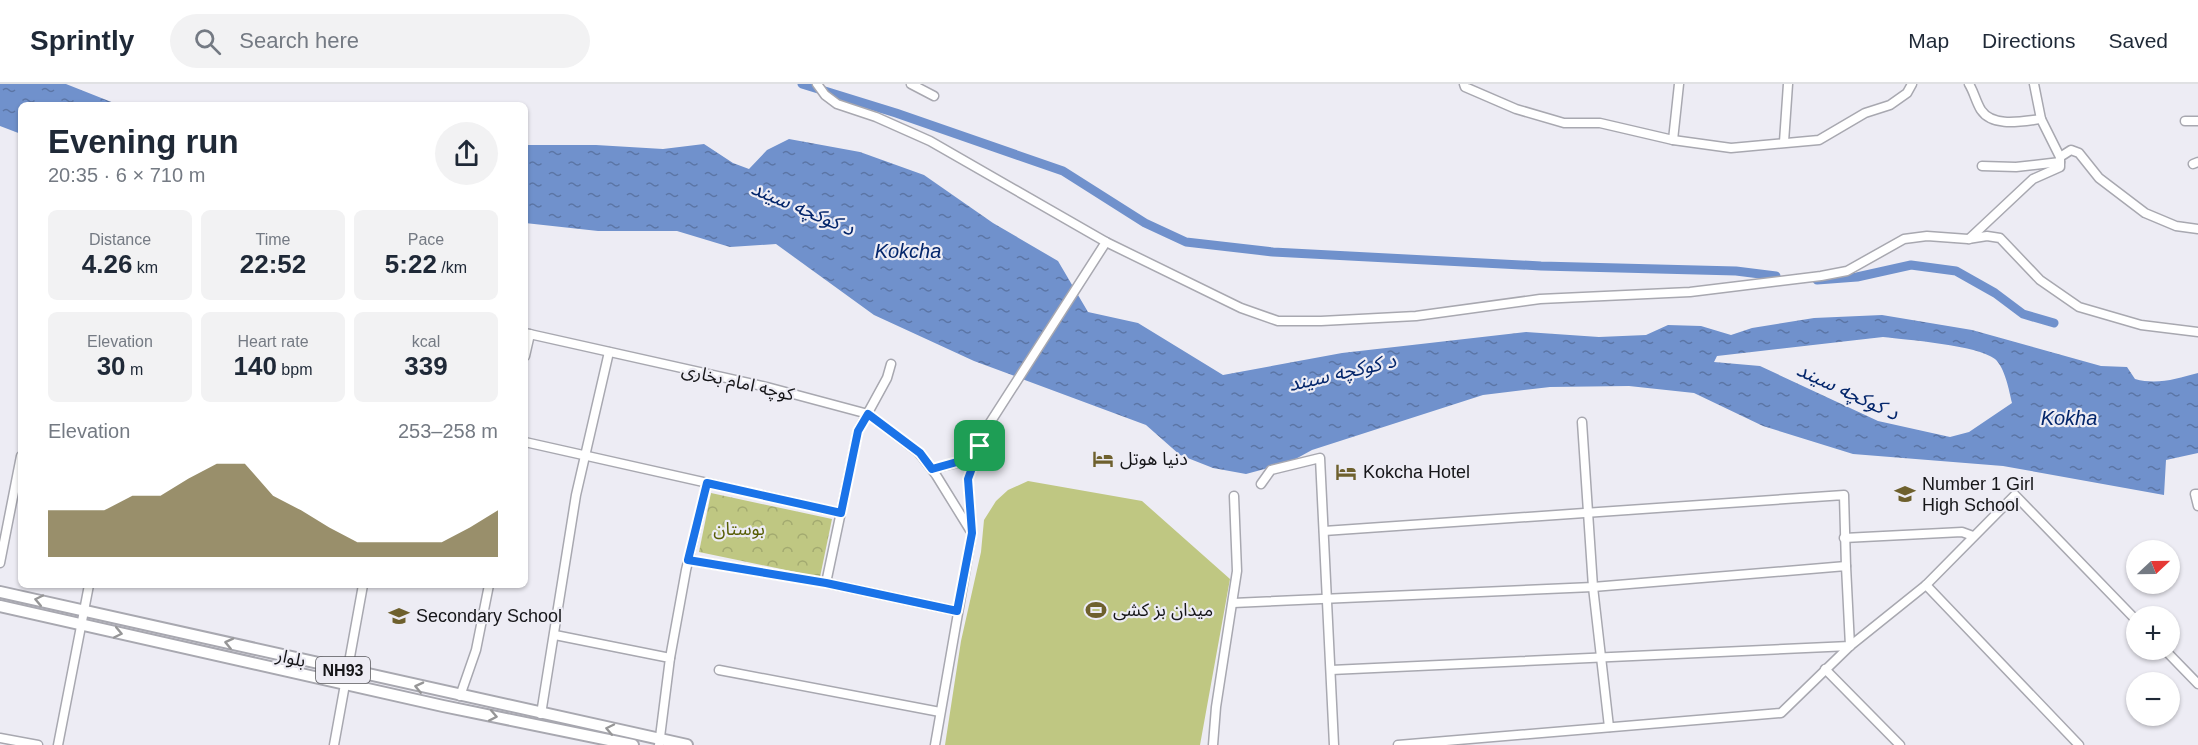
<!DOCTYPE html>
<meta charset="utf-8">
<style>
:root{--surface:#fff;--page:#f2f2f3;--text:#1f2937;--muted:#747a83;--line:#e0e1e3;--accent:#6e602d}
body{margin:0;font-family:Helvetica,"Noto Sans Arabic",sans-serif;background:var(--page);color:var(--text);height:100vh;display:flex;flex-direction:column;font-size:22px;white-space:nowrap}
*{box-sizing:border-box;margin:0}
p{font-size:20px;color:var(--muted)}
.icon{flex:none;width:33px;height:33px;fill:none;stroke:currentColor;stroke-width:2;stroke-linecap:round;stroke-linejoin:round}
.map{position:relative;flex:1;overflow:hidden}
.panel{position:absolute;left:18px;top:18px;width:510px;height:486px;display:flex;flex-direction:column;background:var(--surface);border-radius:9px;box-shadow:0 2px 4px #0004}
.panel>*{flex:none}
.needle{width:39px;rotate:68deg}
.tools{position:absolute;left:2126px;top:456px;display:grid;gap:12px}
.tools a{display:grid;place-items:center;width:54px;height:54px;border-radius:50%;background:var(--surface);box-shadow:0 2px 4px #0004;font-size:30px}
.pin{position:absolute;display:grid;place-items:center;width:51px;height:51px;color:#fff;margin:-26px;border-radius:12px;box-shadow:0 3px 9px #0006}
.round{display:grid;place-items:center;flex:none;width:63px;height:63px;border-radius:32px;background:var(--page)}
.head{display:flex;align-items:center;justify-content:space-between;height:102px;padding:0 30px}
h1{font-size:33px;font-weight:600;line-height:45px}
.figures{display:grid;grid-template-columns:repeat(3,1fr);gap:9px;height:102px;padding:6px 30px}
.figures div{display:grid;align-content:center;border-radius:9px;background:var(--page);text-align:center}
.figures b{font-size:26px;font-weight:600}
.figures small{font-size:16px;font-weight:400}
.figures p{font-size:16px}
.chart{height:168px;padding:12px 30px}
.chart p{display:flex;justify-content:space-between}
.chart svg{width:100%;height:108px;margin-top:6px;fill:var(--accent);opacity:.7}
header{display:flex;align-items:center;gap:36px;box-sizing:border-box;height:84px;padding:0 30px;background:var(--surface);border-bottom:2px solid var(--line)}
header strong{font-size:28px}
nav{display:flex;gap:33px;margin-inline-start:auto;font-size:21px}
.search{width:420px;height:54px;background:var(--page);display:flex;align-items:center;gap:15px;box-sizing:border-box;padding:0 21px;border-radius:33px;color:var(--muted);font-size:22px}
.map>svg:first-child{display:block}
.park{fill:url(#park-crowns)}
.pitch{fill:#bfc782}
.water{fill:url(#water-ripples);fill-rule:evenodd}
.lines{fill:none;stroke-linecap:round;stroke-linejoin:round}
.canal{stroke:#7091cc;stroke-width:9}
.minor-casing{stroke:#a8a8b0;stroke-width:11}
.major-casing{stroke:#a8a8b0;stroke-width:14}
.minor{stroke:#fff;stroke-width:8}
.major{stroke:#fff;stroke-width:10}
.oneway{stroke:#969697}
.route-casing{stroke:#fff;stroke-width:12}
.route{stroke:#1a73e8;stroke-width:8}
.labels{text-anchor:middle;stroke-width:4.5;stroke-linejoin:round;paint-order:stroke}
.shield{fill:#edecf4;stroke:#56565a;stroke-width:1.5}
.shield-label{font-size:16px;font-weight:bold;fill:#151518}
.street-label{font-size:18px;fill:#151518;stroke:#edecf4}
.poi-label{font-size:18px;fill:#151518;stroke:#edecf4;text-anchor:start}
.park-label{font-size:18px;fill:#575d05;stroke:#edecf4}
.water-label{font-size:20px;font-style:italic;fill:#04266b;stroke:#edecf4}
</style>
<header>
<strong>Sprintly</strong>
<div class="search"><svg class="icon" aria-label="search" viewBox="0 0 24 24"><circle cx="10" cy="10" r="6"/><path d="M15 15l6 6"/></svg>Search here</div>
<nav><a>Map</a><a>Directions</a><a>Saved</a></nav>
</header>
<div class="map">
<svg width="2198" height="661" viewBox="0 0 2198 661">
<defs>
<pattern id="park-crowns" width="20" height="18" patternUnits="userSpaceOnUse" patternTransform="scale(1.5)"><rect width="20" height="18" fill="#bfc782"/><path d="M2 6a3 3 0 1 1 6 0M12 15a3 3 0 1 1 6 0" fill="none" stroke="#a3aa70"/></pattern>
<pattern id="water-ripples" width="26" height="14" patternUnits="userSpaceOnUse" patternTransform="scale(1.5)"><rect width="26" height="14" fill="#7091cc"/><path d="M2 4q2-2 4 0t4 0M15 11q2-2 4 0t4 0" fill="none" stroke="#5b75a5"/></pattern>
</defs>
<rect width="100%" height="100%" fill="#edecf4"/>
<path class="park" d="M 711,409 L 832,435 L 820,493 L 699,468 Z"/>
<path class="pitch" d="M 1028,397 L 1142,417 L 1230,495 L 1200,661 L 945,661 L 961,557 L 981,468 L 984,436 L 996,417 L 1008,406 Z"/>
<g class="water">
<path d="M 0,0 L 66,0 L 119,21 L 21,21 L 21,50 L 0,42 Z"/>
<path d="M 789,55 L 860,68 L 924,91 L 993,139 L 1058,177 L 1088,228 L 1138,239 L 1223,291 L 1342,269 L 1526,248 L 1599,253 L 1646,251 L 1668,241 L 1701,242 L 1731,251 L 1752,244 L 1814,234 L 1882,231 L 1972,246 L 2101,282 L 2127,283 L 2135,295 C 2157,301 2176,295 2198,289 L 2198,369 L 2166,376 L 2164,411 L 2003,382 L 1853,370 L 1763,342 L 1694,309 L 1629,302 L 1550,303 L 1483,311 L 1312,366 L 1290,378 L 1246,390 L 1213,384 L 1180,371 L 1146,341 L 974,277 L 874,231 L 776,160 L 730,163 L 677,147 L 598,147 L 525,139 L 525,61 L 596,61 L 663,65 L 704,60 L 733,79 L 749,85 L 767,66 ZM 1883,253 C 1908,256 1977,261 1995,275 C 2005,284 2009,306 2012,319 L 1969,348 L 1950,353 L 1878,337 L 1760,282 L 1714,278 L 1717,272 Z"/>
</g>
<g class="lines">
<g class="canal">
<path d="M 802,0 L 896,29 L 1063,87 L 1145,139 L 1186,158 L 1273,168 L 1541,182 L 1736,187 L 1776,192"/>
<path d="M 1817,196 L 1857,193 L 1911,181 L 1956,187 L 1995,209 L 2023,230 L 2054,239"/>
</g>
<g class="minor-casing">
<g id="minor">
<path d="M 817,0 L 825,11 L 837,20 L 876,33 L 930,57 L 1106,158 L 1241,224 L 1278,237 L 1321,237 L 1416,232 L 1540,215 L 1690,208 L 1821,192 L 1847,187 L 1904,155 L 1927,152 L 1968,155 L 1987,152 L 2000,154 L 2040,196 L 2079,223 L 2141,241 L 2198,248"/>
<path d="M 911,0 L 934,12"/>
<path d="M 1464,0 L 1465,3 L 1516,25 L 1564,39 L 1600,39 L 1673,56 L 1731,64 L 1819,56 L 1865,29 L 1890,21 L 1907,9 L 1912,0"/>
<path d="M 1969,0 C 1974,8 1976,18 1981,26 C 1993,44 2023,37 2041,35 L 2060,73"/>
<path d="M 2034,0 L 2041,35"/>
<path d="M 2185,37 L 2198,37"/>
<path d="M 1673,56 L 1679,0"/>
<path d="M 1784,58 L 1788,0"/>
<path d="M 2193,80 L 2198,78"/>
<path d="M 1982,82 L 2016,83 L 2060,78"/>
<path d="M 1969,155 L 2033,95 L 2060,83 L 2060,73 L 2071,66 L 2079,69 L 2099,94 L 2145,129 L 2176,142 L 2198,145"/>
<path d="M 525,249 L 767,303 L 868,330 L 919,369 L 936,391 L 970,446"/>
<path d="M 525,272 L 530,250"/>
<path d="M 1582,338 L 1593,503 L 1609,643"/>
<path d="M 525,358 L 841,429"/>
<path d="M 932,385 L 957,379 L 979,363"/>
<path d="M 1261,400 L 1271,386 L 1320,374 L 1334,661"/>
<path d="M 2198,410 L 2195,410 L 2198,422"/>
<path d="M 1324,447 L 1844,411 L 1846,482"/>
<path d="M 1844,454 L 1962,448 L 1973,452"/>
<path d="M 688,476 L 826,499 L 957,527"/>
<path d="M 0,479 L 21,372"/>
<path d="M 826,499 L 858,347 L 887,294 L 891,280"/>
<path d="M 1926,501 L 2079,661"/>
<path d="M 1233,519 L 1593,503 L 1846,482 L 1850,562 L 1331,586"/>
<path d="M 555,551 L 670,574 L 659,661"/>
<path d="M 2165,566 L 2198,600"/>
<path d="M 670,574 L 686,486 L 707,399"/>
<path d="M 1825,585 L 1900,661"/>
<path d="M 719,586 L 940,628"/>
<path d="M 460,612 L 476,566 L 489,501"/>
<path d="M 541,630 L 576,411 L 609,268"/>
<path d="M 0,654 L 38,661"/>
<path d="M 58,661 L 89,501"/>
<path d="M 334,661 L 363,501"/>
<path d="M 935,661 L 972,449 L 968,395 L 986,345 L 1106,158"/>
<path d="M 1213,661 L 1216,623 L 1237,487 L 1234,412"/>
<path d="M 1398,661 L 1781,629 L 1850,562 L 1926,501 L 2015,411 L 2136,536"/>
</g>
</g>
<g class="major-casing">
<g id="major">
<path d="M 0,508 L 687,661"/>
<path d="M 0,522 L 443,622 L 633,661"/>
</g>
</g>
<use href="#minor" class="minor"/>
<use href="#major" class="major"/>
</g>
<defs><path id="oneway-chevron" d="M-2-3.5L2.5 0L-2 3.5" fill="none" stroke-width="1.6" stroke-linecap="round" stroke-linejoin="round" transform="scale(1.5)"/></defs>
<g class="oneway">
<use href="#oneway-chevron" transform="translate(39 516) rotate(-168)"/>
<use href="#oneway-chevron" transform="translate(118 549) rotate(12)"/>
<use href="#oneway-chevron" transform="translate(229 559) rotate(-167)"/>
<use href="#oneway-chevron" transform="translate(419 603) rotate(-167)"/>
<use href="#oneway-chevron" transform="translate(493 632) rotate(11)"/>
<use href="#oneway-chevron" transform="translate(610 645) rotate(-168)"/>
</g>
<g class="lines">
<g class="route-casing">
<path id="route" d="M 868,330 L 920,369 L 932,385 L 957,378 L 980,362 L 968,395 L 972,449 L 957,527 L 826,499 L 688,476 L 707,399 L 841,429 L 858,347 Z"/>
</g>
<use href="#route" class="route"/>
</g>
<defs>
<g id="hotel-bare" transform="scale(1.62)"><path d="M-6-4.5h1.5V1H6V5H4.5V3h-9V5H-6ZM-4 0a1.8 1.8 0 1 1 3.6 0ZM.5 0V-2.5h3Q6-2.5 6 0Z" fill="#6e602d" stroke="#edecf4" stroke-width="2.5" paint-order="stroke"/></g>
<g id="school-bare" transform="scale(1.62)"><path d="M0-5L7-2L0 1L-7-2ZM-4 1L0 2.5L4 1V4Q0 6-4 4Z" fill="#6e602d" stroke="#edecf4" stroke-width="2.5" paint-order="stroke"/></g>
<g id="stadium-bare" transform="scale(1.62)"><path d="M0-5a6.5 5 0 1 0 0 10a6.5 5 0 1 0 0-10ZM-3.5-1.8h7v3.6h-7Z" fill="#6e602d" stroke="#edecf4" stroke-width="2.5" paint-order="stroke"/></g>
</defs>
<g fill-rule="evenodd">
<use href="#hotel-bare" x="1103" y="375"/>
<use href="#hotel-bare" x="1346" y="388"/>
<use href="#school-bare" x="1905" y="410"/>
<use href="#stadium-bare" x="1096" y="526"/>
<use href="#school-bare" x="399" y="532"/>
</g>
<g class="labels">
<rect class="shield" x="316" y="573" width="54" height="26" rx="4.5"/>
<g class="shield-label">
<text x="343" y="592">NH93</text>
</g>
<g class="street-label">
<text transform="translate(738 298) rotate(13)" y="6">کوچه امام بخاری</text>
<text transform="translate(291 574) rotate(13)" y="6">بلوار</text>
</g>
<g class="poi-label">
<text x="1120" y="381">دنیا هوتل</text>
<text x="1363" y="394">Kokcha Hotel</text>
<text x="1922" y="406">Number 1 Girl<tspan x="1922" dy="21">High School</tspan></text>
<text x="1113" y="532">میدان بز کشی</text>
<text x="416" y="538">Secondary School</text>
</g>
<g class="park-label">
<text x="739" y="451">بوستان</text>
</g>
<g class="water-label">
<text transform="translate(803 124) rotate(23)" y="7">د کوکچه سیند</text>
<text x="908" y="174">Kokcha</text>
<text transform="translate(1342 288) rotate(-13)" y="7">د کوکچه سیند</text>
<text transform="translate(1848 307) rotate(25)" y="7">د کوکچه سیند</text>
<text x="2069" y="341">Kokha</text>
</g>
</g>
</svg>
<div class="tools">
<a><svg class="needle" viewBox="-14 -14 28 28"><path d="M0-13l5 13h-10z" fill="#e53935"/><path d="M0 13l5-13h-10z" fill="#747a83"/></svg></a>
<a>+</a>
<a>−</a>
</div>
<div class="pin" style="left:980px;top:362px;background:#1e9e55"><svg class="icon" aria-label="arrive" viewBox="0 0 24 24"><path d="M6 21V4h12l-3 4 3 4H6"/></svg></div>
<section class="panel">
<div class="head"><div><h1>Evening run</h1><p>20:35 · 6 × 710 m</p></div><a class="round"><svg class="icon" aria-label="share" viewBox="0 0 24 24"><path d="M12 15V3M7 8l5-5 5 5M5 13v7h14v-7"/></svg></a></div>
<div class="figures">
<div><p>Distance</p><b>4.26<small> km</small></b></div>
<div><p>Time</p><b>22:52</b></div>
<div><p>Pace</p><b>5:22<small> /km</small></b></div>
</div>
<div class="figures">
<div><p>Elevation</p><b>30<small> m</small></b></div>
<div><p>Heart rate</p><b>140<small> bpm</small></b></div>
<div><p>kcal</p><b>339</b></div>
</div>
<div class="chart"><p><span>Elevation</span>253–258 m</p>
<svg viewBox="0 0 160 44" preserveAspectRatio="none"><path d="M0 44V25L10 25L20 25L30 19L40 19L50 12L60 6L70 6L80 19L90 25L100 32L110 38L120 38L130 38L140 38L150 32L160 25V44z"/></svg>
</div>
</section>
</div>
